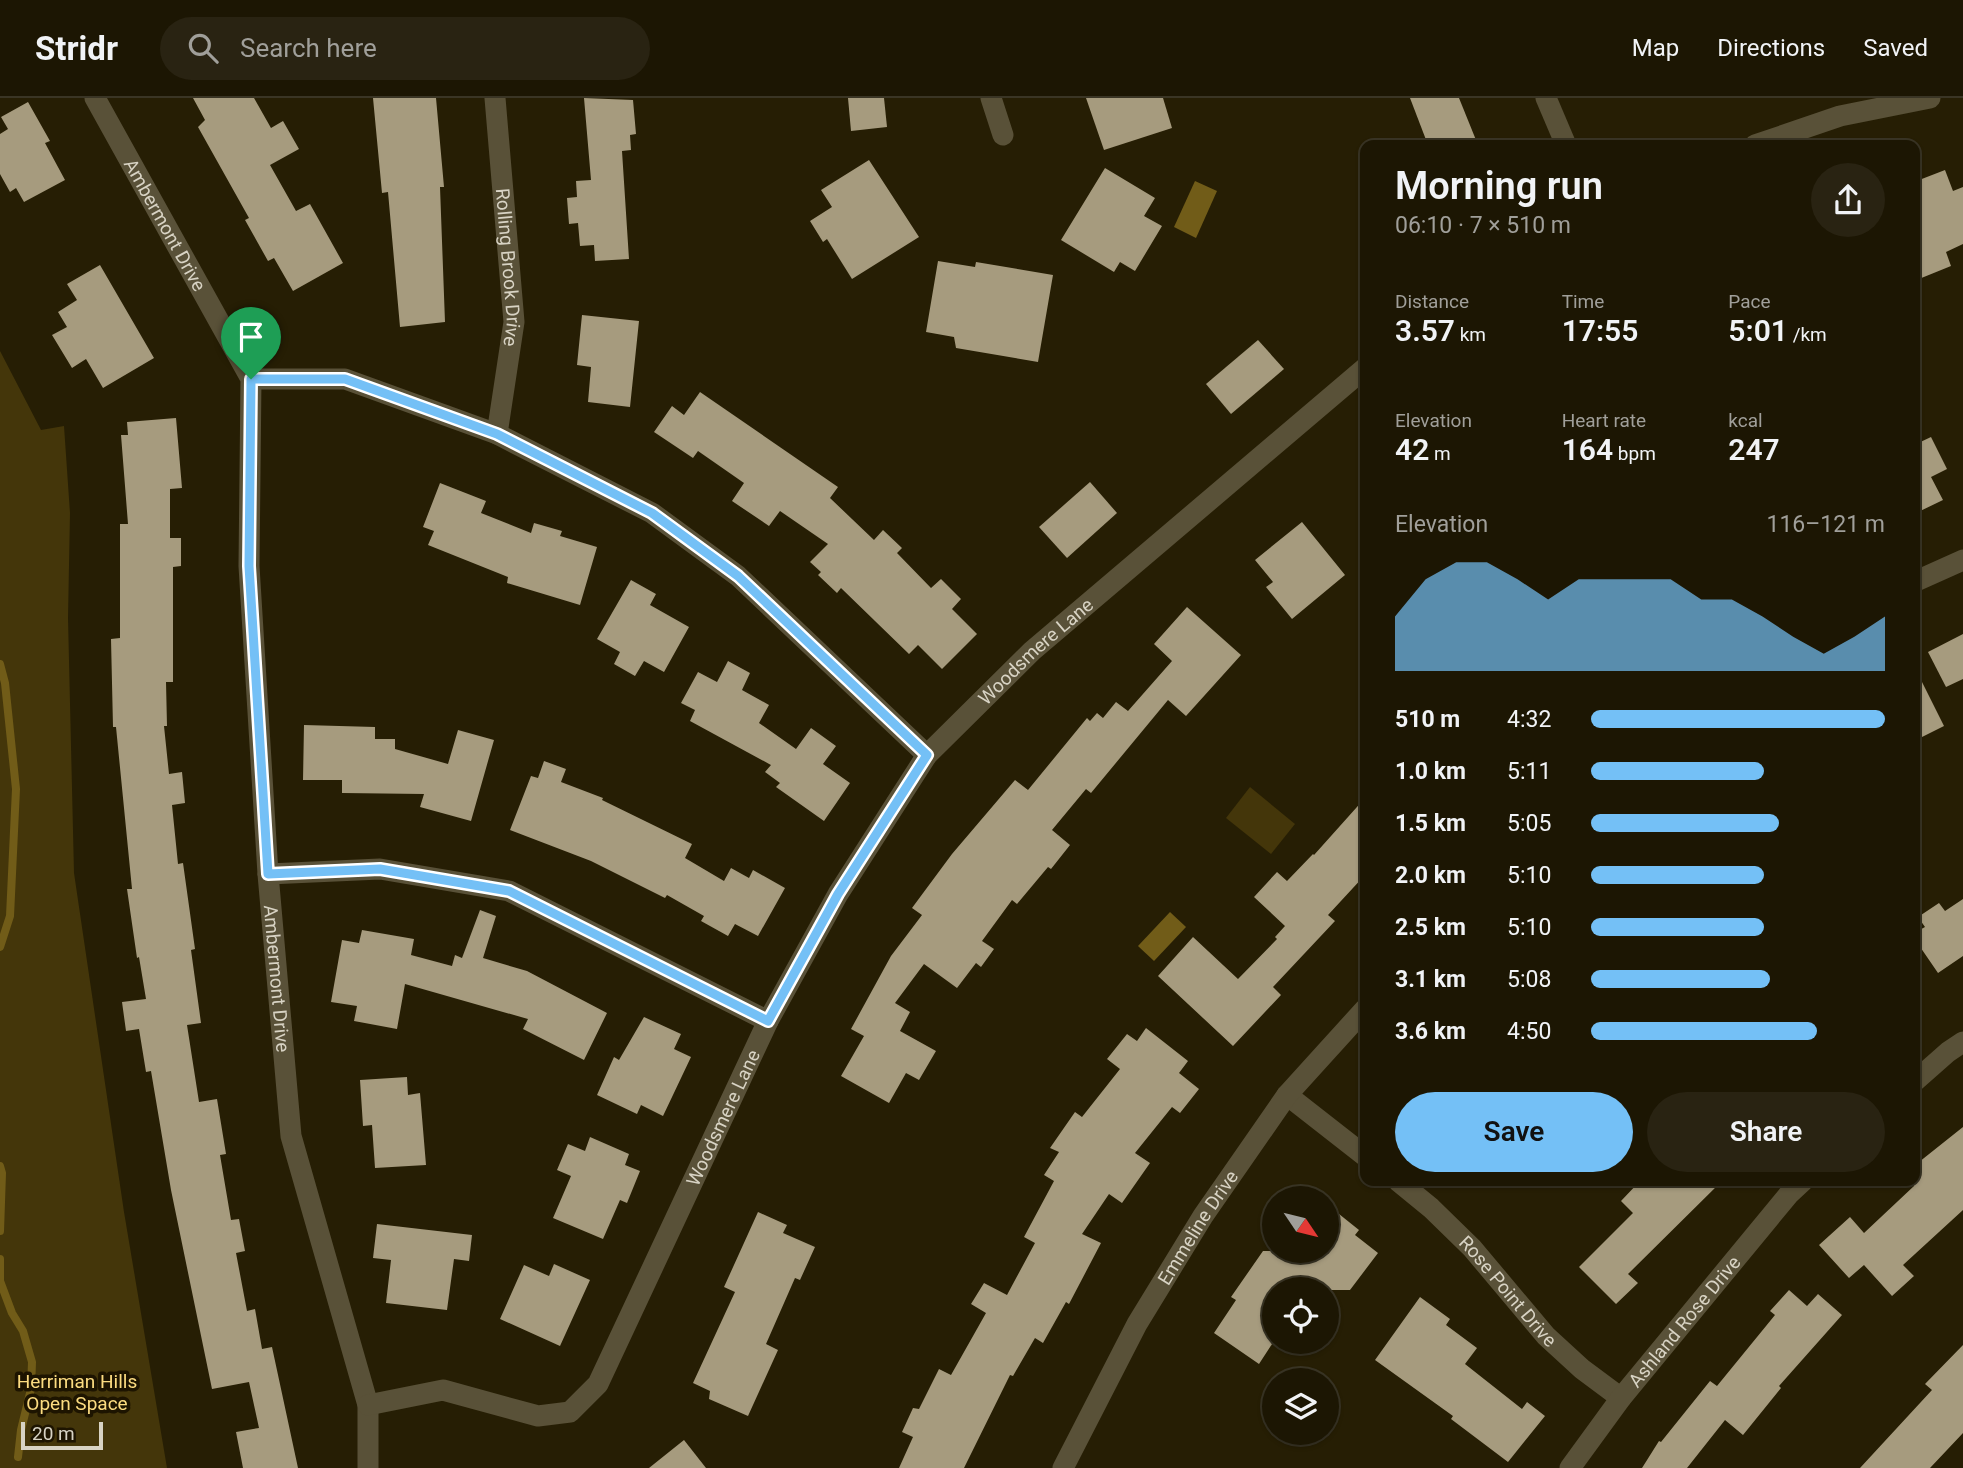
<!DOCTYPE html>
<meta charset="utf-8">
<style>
:root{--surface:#1c1603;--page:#292312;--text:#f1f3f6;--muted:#a09f9a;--line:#3a3525;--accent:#74c0f6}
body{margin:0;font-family:Roboto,sans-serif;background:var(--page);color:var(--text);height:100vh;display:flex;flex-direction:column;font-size:26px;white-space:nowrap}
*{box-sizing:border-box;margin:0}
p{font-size:23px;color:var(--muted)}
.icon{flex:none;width:38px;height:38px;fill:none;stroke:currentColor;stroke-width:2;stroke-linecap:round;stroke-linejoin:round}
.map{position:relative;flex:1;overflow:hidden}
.side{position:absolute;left:1360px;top:42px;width:560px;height:1046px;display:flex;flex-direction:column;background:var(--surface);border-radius:14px;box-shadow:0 2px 5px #0004,0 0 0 2px var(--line)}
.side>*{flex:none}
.needle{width:46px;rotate:125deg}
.tools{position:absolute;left:1262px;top:1088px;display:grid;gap:14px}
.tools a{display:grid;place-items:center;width:77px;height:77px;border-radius:50%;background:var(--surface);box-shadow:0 2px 5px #0004,0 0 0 2px var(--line);font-size:35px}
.scale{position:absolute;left:21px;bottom:18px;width:82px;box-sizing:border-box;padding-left:7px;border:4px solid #d8d3c4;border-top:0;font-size:19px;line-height:24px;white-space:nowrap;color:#d8d3c4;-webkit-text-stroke:5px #1d1400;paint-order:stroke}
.pin{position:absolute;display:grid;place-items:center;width:60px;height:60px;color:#fff;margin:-72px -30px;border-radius:50% 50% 50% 0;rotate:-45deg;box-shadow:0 0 7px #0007}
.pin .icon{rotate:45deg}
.round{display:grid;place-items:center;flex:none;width:74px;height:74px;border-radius:37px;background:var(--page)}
.headline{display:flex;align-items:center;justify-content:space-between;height:119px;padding:0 35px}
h1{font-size:38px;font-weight:600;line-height:52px}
.stats{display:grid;grid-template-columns:repeat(3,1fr);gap:10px;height:119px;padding:7px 35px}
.stats div{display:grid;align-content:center}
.stats b{font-size:30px;font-weight:600}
.stats small{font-size:19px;font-weight:400}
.stats p{font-size:19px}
.chart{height:196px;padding:14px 35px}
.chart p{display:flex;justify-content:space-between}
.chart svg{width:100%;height:126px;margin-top:7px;fill:var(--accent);opacity:.7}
.primary-button{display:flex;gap:14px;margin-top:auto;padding:14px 35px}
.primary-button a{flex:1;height:80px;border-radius:42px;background:var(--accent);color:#111;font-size:28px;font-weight:600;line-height:80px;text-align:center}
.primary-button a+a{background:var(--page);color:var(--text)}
ul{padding:0 35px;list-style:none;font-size:23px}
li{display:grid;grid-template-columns:112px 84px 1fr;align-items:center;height:52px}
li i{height:18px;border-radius:9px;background:var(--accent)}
header{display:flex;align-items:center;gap:42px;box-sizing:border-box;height:98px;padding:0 35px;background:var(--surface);border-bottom:2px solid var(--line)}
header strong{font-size:33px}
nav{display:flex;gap:38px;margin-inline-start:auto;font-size:24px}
.search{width:490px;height:63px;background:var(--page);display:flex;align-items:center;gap:18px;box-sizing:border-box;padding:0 24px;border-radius:38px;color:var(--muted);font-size:26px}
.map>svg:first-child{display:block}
.green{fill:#44360a}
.water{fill:#715c18}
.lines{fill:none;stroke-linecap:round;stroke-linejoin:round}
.stream{stroke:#715c18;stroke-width:8}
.building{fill:#a69b7e}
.minor{stroke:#595138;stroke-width:21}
.route-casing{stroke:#fff;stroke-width:14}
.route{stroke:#74c0f6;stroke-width:9}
.labels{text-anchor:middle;stroke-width:7;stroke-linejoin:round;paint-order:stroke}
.street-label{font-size:19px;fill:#d8d3c4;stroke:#1d1400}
.park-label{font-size:19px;fill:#fcdc80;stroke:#1d1400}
</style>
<header>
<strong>Stridr</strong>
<div class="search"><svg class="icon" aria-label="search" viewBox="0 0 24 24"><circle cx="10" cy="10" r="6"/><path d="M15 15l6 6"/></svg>Search here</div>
<nav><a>Map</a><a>Directions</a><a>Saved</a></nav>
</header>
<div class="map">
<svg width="1963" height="1370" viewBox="0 0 1963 1370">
<rect width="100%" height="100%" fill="#261e04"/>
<g class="green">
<path d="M 0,253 L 41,332 L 64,328 L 70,415 L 68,520 L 74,775 L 124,1114 L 167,1370 L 0,1370 Z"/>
<path d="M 1250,689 L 1295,726 L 1271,756 L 1226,720 Z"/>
</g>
<g class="water">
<path d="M 1195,83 L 1217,93 L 1196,140 L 1174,129 Z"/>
<path d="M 1170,814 L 1186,829 L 1154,863 L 1138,848 Z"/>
</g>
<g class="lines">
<g class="stream">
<path d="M 0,566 L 5,585 L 16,691 L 10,818 L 0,849"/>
<path d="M 0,1068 L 2,1075 L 0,1133"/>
<path d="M 0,1161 L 0,1183 L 12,1215 L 23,1233 L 32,1264 L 31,1291 L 21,1332 L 18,1359"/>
</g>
</g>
<g class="building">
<path d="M 193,0 L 254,0 L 271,30 L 283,23 L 299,51 L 270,67 L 296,113 L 310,106 L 343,165 L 293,193 L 274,160 L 268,163 L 245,122 L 249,120 L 198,29 L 205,22 Z"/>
<path d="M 373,0 L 436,0 L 444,89 L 440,89 L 445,224 L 400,229 L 388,94 L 382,95 Z"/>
<path d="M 584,0 L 633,2 L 636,36 L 630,37 L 631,52 L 622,53 L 629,161 L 595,163 L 594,147 L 580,148 L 578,125 L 569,126 L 567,100 L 577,99 L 576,83 L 591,82 Z"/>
<path d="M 848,0 L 884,0 L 887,29 L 851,33 Z"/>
<path d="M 1086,0 L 1163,0 L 1172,30 L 1104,52 Z"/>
<path d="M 1410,0 L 1459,0 L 1478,47 L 1428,47 Z"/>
<path d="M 28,4 L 50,43 L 45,45 L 65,82 L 24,104 L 16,90 L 10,94 L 0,76 L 0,36 L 8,31 L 1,19 Z"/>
<path d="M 869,62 L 919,139 L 852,181 L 827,141 L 823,144 L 810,123 L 832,109 L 821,92 Z"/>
<path d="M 1105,70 L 1155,100 L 1144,118 L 1162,128 L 1135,173 L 1120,164 L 1114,174 L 1061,142 Z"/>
<path d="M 1945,72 L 1953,93 L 1963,89 L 1963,146 L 1946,154 L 1951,168 L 1914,183 L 1914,84 Z"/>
<path d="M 938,163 L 975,169 L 976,164 L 1053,177 L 1038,264 L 956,250 L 954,239 L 926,234 Z"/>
<path d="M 100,167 L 154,260 L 103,290 L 86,261 L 72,270 L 52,237 L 67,229 L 58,214 L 77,202 L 67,186 Z"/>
<path d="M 582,217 L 639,223 L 630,309 L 588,304 L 591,269 L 577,267 Z"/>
<path d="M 1258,242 L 1284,271 L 1231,316 L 1206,286 Z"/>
<path d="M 700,294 L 838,389 L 830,400 L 874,442 L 883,432 L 902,450 L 897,455 L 931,490 L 941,481 L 961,501 L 952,511 L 977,536 L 942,571 L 918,547 L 909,556 L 841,490 L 837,495 L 818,477 L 821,474 L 810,464 L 828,446 L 780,413 L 769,428 L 732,403 L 744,385 L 698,353 L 693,360 L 654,334 L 672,308 L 684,317 Z"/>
<path d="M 176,320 L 182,390 L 170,391 L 170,440 L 181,440 L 181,468 L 173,469 L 173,584 L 166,584 L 167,628 L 164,628 L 169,676 L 182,674 L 185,705 L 172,707 L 178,766 L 183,765 L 195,851 L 191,852 L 201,925 L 187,927 L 199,1004 L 217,1001 L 226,1056 L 220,1057 L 231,1122 L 239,1121 L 245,1153 L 236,1155 L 247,1213 L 255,1211 L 262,1251 L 272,1249 L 298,1370 L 243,1370 L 236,1334 L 259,1330 L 249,1284 L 212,1291 L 171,1092 L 151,973 L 146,974 L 139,931 L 126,933 L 122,904 L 146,901 L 139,859 L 137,860 L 127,791 L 132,791 L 116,629 L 113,629 L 111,541 L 120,540 L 120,426 L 128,426 L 121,337 L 128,337 L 127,324 Z"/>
<path d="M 1931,339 L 1947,371 L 1931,379 L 1943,402 L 1914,416 L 1914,347 Z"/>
<path d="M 1090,384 L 1117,415 L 1067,460 L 1039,429 Z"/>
<path d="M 440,385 L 486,403 L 481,415 L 531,435 L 534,425 L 562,433 L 560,438 L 597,449 L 580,507 L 507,485 L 508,479 L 428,447 L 434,433 L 423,429 Z"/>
<path d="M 1302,424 L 1345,477 L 1292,521 L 1266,489 L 1273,484 L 1255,462 Z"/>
<path d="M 631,482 L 656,496 L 650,507 L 689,529 L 664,574 L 644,563 L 635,578 L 614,566 L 620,554 L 597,541 Z"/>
<path d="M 1187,509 L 1241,557 L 1186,618 L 1168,602 L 1091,695 L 1086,691 L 1052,732 L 1070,747 L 1051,771 L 1048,769 L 1017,806 L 1012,802 L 982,843 L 994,851 L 981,869 L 976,865 L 957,890 L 924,866 L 895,905 L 910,914 L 900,933 L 936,953 L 919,982 L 906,975 L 889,1005 L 841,978 L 864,938 L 851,931 L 891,858 L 922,817 L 912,810 L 952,756 L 1015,682 L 1028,692 L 1087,620 L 1090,623 L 1097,615 L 1103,620 L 1116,604 L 1128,613 L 1172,563 L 1154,546 Z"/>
<path d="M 1963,536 L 1963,581 L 1946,589 L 1928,554 Z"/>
<path d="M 728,563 L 750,575 L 742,592 L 769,607 L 759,625 L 796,651 L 811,630 L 836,648 L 823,666 L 850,685 L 824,723 L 776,689 L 780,685 L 765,674 L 771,667 L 690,623 L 695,612 L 681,605 L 698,574 L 717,584 Z"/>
<path d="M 1914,568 L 1944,628 L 1914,643 Z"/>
<path d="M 304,627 L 375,629 L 375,641 L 395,641 L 395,651 L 448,666 L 458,632 L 494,642 L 471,723 L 420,709 L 424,696 L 342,695 L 342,682 L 303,682 Z"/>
<path d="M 544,663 L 566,671 L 561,684 L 603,700 L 602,702 L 692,746 L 685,760 L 724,783 L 731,770 L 749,780 L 753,772 L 785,790 L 758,838 L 735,826 L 728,838 L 701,823 L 704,818 L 667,797 L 665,800 L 591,763 L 510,732 L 531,678 L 538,680 Z"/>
<path d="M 1365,700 L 1365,777 L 1328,817 L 1335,823 L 1273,889 L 1281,897 L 1233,948 L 1158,878 L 1193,839 L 1238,881 L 1277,841 L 1275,839 L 1285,828 L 1254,799 L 1277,774 L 1287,783 L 1313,756 L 1314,757 Z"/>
<path d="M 1963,801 L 1963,858 L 1938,875 L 1914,840 L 1914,835 L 1925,829 L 1918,819 L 1939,805 L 1945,813 Z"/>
<path d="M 480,812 L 496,818 L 483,860 L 527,873 L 607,915 L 584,962 L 523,931 L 528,921 L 405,886 L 397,931 L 354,923 L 357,908 L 331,904 L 342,842 L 359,845 L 362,832 L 414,841 L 411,857 L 452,868 L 455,857 L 462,860 Z"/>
<path d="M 644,919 L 681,936 L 674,951 L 691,959 L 663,1018 L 641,1007 L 637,1016 L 597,997 L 614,959 L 619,962 Z"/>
<path d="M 1146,930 L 1188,963 L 1179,975 L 1199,991 L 1180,1015 L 1172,1009 L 1135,1055 L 1150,1065 L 1122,1105 L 1109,1096 L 1082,1136 L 1101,1145 L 1069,1206 L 1066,1204 L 1043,1245 L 1035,1240 L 1013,1278 L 1010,1277 L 964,1370 L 899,1370 L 913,1339 L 902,1334 L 913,1310 L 919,1311 L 939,1271 L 951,1277 L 986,1215 L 971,1206 L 984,1185 L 1007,1197 L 1035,1145 L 1024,1139 L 1054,1083 L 1044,1077 L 1059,1054 L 1050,1050 L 1075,1014 L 1082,1019 L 1120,971 L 1107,961 L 1127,936 L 1137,943 Z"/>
<path d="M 407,979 L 408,997 L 420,995 L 426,1067 L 375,1070 L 372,1027 L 363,1028 L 360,982 Z"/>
<path d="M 1963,1029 L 1963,1112 L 1903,1167 L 1914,1178 L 1892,1198 L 1864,1167 L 1849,1180 L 1819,1147 L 1850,1119 L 1864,1135 L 1914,1088 L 1914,1068 Z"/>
<path d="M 590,1039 L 629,1056 L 625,1067 L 640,1073 L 627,1105 L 620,1102 L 603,1141 L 553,1120 L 571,1078 L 557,1072 L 568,1046 L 585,1053 Z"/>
<path d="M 1640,1083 L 1722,1083 L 1628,1176 L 1638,1185 L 1616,1206 L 1579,1169 L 1633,1115 L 1621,1103 Z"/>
<path d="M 758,1114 L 787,1127 L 783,1135 L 815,1149 L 800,1182 L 795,1180 L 766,1246 L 778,1252 L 748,1318 L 709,1301 L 710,1293 L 693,1285 L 735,1194 L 724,1189 Z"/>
<path d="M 1339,1116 L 1359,1132 L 1355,1137 L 1378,1155 L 1350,1192 L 1274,1192 L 1274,1243 L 1259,1266 L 1214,1235 L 1236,1202 L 1231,1199 L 1263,1153 L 1326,1153 L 1326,1133 Z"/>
<path d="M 377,1126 L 472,1137 L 469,1163 L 454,1161 L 447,1212 L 386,1205 L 391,1162 L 373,1160 Z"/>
<path d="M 554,1166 L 590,1182 L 560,1248 L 500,1221 L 524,1167 L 549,1178 Z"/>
<path d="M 1789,1192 L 1807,1208 L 1818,1196 L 1842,1217 L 1779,1288 L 1781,1290 L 1743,1337 L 1725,1322 L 1687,1370 L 1642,1370 L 1659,1343 L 1661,1344 L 1710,1283 L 1717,1288 L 1775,1217 L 1770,1213 Z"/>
<path d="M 1420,1199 L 1450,1221 L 1446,1227 L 1477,1250 L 1465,1266 L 1522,1311 L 1527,1304 L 1545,1318 L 1508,1364 L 1451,1321 L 1453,1318 L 1375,1262 Z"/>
<path d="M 1963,1247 L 1963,1335 L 1930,1370 L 1860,1370 L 1932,1292 L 1925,1286 Z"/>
<path d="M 684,1342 L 706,1370 L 649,1370 Z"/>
</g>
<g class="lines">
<g class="minor">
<path id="s1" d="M 95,0 L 251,281 L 249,468 L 268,776 L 291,1038 L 368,1307 L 368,1370"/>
<path id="s2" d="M 495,0 L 514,224 L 497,336"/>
<path d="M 991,0 L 1003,37"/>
<path d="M 1546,0 L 1566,47"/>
<path d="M 1755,47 L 1840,18 L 1930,0"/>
<path d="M 251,281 L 345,281 L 497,336 L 652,415 L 738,478 L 927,657"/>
<path d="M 1914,484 L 1963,462"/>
<path d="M 268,776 L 380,771 L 509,793 L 768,923"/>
<path d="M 1914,984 L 1948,954 L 1963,944"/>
<path d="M 1287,997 L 1365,1058"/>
<path id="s3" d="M 1398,1083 L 1431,1110 L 1472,1150 L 1546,1238 L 1582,1271 L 1621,1300"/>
<path id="s4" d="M 368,1307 L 443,1292 L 538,1318 L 570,1314 L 598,1286 L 768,923 L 838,796 L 927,657 L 1032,553 L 1365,270"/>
<path id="s5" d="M 1063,1370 L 1137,1226 L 1203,1118 L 1287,997 L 1365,911"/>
<path id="s6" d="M 1570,1370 L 1621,1300 L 1789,1096 L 1803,1083"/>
</g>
</g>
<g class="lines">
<g class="route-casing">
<path id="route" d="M 251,281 L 345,281 L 497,336 L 652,415 L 738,478 L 927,657 L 838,796 L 768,923 L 509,793 L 380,771 L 268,776 L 249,468 Z"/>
</g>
<use href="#route" class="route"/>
</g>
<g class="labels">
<g class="street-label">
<text dy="7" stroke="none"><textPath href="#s1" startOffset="145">Ambermont Drive</textPath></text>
<text dy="7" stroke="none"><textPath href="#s2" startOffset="170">Rolling Brook Drive</textPath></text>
<text dy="7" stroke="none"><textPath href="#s4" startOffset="1108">Woodsmere Lane</textPath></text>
<text dy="7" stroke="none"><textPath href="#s1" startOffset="922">Ambermont Drive</textPath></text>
<text dy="7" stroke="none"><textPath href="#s4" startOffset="541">Woodsmere Lane</textPath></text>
<text dy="7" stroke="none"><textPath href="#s5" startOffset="276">Emmeline Drive</textPath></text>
<text dy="7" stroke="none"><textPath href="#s3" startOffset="156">Rose Point Drive</textPath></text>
<text dy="7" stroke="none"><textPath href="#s6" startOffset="186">Ashland Rose Drive</textPath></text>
</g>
<g class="park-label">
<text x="77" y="1290">Herriman Hills<tspan x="77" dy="22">Open Space</tspan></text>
</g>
</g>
</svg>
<div class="tools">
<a><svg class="needle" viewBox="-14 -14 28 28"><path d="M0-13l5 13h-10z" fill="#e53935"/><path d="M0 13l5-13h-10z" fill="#a09f9a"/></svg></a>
<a><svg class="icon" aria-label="locate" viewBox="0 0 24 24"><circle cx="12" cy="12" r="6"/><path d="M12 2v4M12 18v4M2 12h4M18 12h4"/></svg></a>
<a><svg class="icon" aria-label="layers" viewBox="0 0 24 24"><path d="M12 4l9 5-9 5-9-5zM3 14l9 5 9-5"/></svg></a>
</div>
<div class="scale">20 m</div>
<div class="pin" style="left:251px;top:281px;background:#1e9e55"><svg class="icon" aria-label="arrive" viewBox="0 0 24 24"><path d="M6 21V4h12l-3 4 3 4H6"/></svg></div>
<section class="side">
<div class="headline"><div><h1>Morning run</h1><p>06:10 · 7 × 510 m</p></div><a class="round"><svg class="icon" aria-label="share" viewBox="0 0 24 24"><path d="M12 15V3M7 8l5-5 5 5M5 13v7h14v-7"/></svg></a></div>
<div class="stats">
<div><p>Distance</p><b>3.57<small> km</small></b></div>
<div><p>Time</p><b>17:55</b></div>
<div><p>Pace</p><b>5:01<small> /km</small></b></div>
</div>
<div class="stats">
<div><p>Elevation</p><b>42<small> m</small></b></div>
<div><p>Heart rate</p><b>164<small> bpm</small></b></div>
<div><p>kcal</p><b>247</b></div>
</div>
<div class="chart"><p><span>Elevation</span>116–121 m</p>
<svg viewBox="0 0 160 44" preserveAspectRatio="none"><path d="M0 44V25L10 12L20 6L30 6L40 12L50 19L60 12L70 12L80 12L90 12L100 19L110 19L120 25L130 32L140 38L150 32L160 25V44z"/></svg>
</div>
<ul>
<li><b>510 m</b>4:32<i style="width:100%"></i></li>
<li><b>1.0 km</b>5:11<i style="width:59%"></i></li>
<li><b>1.5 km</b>5:05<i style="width:64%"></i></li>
<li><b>2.0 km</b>5:10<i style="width:59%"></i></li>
<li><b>2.5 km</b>5:10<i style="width:59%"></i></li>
<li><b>3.1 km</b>5:08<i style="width:61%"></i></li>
<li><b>3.6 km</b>4:50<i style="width:77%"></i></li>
</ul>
<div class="primary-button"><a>Save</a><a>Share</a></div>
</section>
</div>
